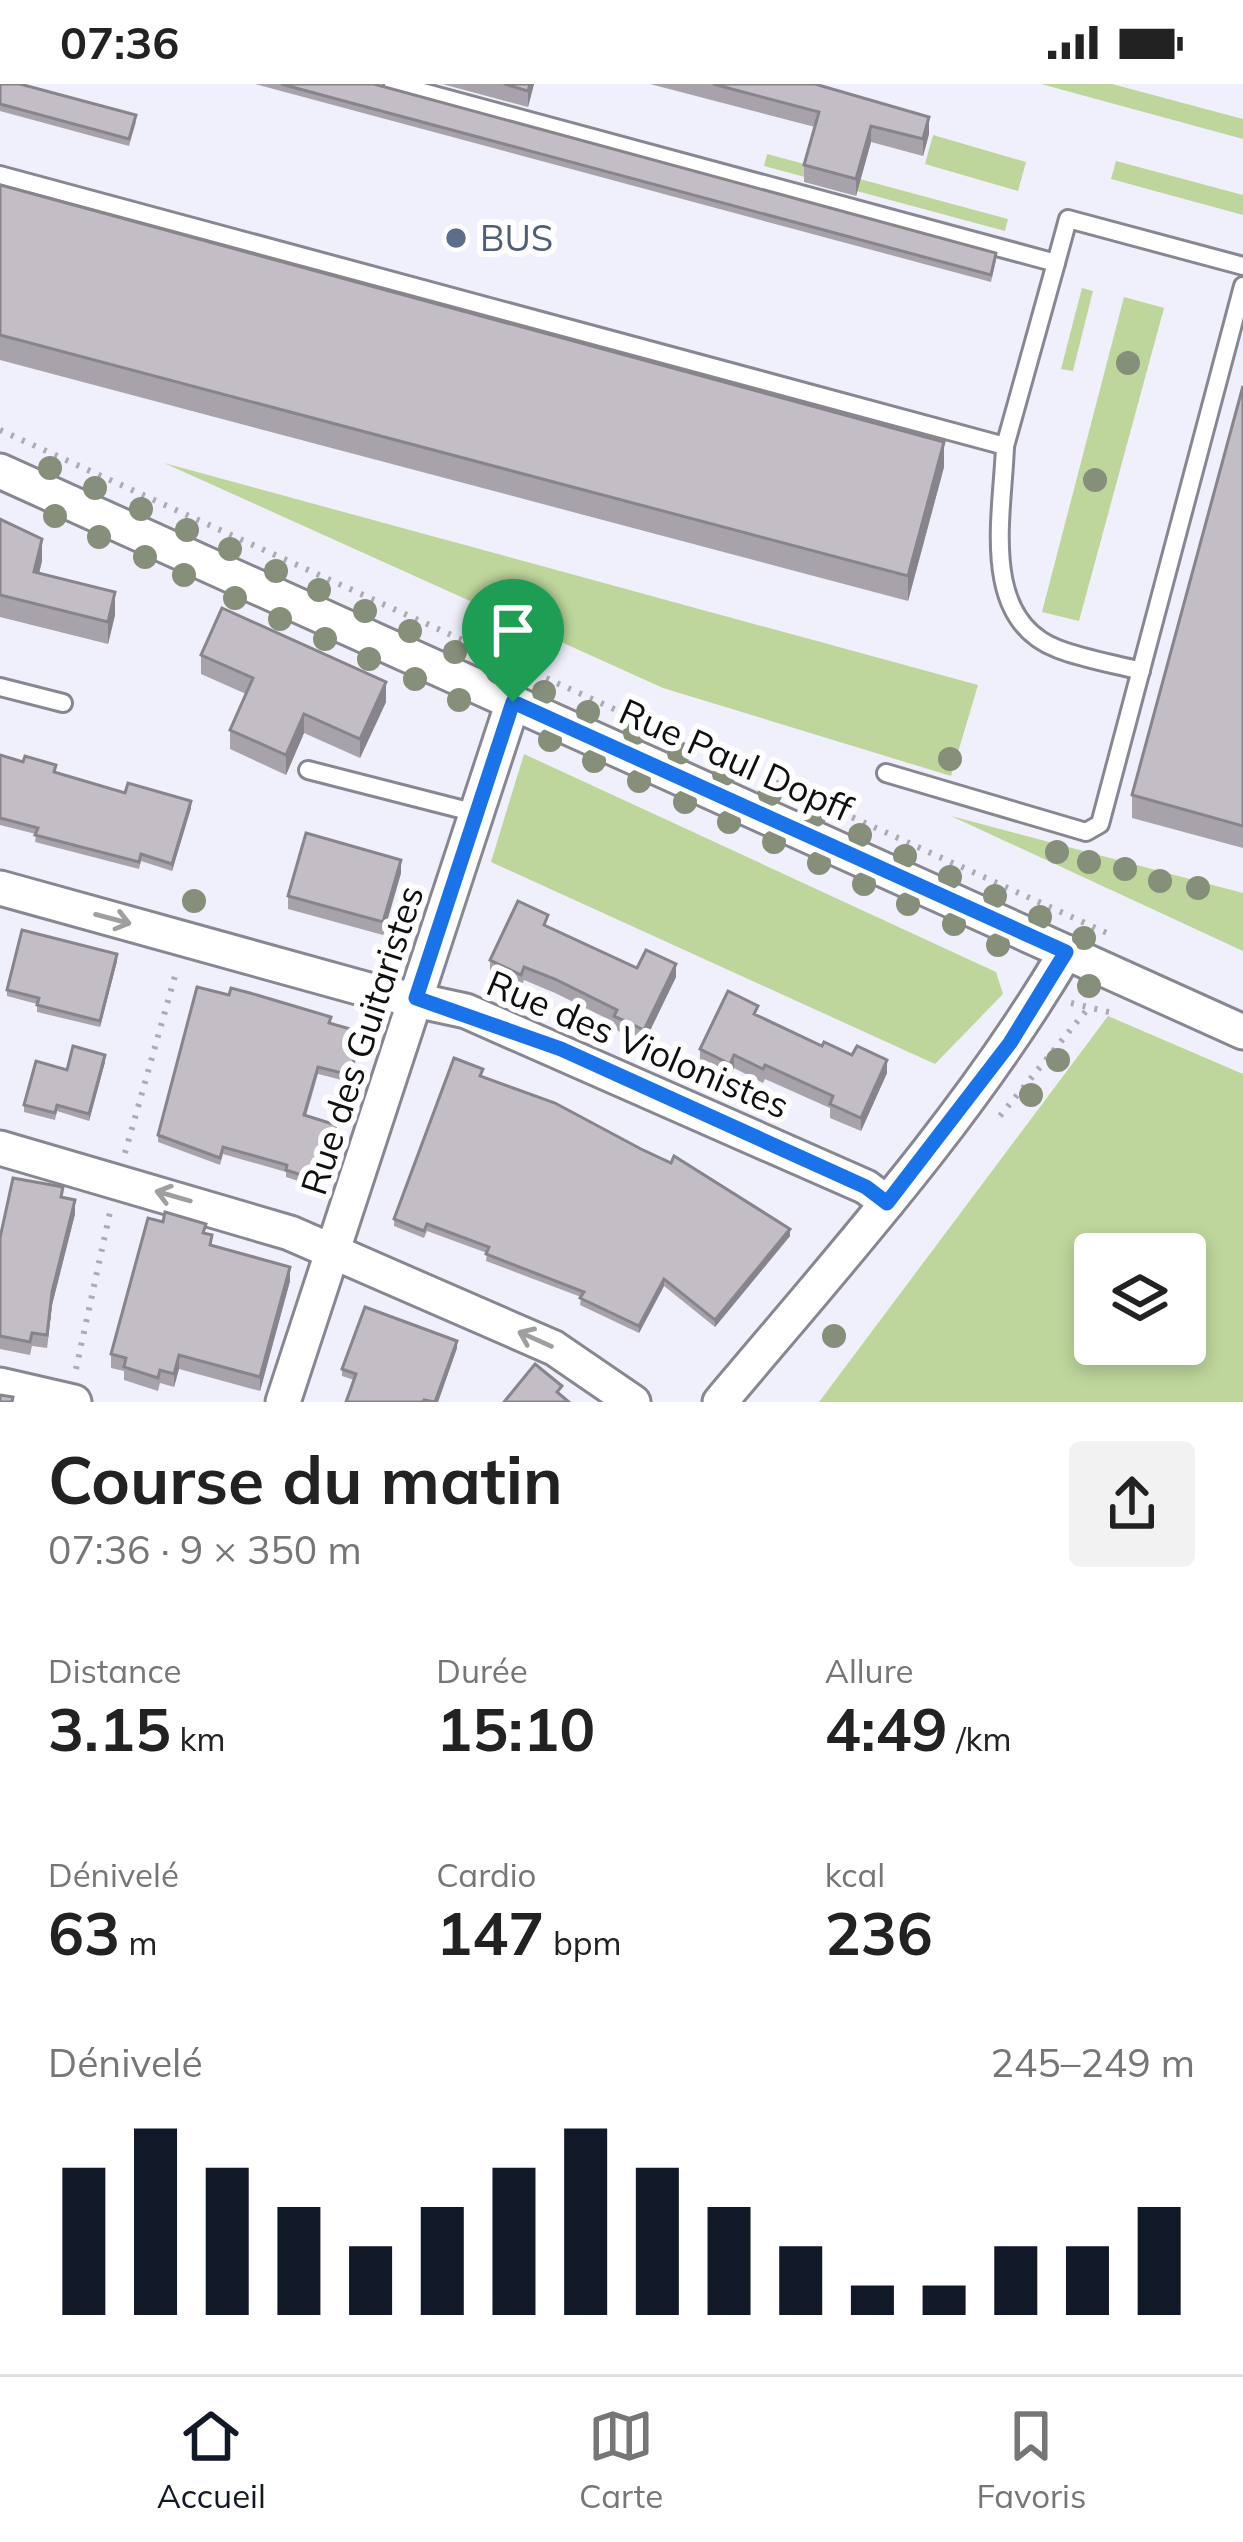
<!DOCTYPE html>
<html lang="fr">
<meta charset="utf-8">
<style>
:root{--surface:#fff;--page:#f2f2f2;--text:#222;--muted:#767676;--line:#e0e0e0;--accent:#111827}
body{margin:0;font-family:Mulish,sans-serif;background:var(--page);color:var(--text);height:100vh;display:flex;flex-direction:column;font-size:45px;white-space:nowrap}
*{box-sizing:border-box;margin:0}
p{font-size:39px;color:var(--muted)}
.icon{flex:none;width:66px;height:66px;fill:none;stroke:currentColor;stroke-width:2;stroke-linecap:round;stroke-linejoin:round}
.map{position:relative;height:1318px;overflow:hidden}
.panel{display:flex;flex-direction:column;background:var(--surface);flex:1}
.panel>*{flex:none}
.tools{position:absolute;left:1074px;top:1149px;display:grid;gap:24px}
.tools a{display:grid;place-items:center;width:132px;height:132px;border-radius:12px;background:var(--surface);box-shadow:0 6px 18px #0003;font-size:60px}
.pin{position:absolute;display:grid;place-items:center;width:102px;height:102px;color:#fff;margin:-123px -51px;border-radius:50% 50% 50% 0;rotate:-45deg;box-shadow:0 0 12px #0007}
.pin .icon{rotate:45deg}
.round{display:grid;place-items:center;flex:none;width:126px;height:126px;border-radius:12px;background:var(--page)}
.headline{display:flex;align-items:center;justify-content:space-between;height:204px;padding:0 48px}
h1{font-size:66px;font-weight:700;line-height:90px}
.figures{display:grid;grid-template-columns:repeat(3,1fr);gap:18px;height:204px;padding:12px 48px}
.figures div{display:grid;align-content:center}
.figures b{font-size:60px;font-weight:700}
.figures small{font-size:33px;font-weight:400}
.figures p{font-size:33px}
.chart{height:336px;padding:24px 48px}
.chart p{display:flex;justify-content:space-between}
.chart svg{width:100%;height:216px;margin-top:12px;stroke:var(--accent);stroke-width:6}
.status{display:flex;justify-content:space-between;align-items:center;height:84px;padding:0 60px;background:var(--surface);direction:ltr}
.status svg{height:33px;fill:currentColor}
.dock{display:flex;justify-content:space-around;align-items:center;height:168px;border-top:3px solid var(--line);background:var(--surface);font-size:33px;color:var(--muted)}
.dock a{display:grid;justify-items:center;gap:6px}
.dock .on{color:var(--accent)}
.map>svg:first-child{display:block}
.green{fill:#bed69c;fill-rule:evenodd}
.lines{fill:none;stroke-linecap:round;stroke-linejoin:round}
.lane-casing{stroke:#868791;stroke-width:22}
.street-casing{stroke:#868791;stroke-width:39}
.path{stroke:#ababb4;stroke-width:6;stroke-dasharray:3 9;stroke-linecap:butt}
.lane{stroke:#fff;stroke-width:16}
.street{stroke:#fff;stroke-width:33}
.tree{fill:#858f79}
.wall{fill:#a8a3aa}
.shaded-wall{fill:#88848b}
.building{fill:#c3bdc6;stroke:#88848b;stroke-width:3}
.oneway{stroke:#9f9fa0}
.route-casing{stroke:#fff;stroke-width:24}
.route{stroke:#1a73e8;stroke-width:15}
.service-dot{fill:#5c6f8a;stroke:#fefefe;stroke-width:4.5}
.labels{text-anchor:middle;stroke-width:12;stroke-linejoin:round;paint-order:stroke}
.service-label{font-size:36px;fill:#4e5e75;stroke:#fefefe;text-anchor:start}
.street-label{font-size:36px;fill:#0f0f12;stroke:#fefefe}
</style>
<div class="status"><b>07:36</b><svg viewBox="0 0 49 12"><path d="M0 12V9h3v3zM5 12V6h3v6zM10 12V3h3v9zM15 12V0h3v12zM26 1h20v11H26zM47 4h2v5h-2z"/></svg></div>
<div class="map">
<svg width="1243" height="1318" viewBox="0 0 1243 1318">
<rect width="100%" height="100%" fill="#eff0fb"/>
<g class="green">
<path d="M 1041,0 L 1112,0 L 1243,35 L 1243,55 Z"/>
<path d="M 933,51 L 1026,78 L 1018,107 L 925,80 Z"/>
<path d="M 767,70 L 1008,135 L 1005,147 L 764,82 Z"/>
<path d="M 1116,77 L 1243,111 L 1243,131 L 1111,95 Z"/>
<path d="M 1082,204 L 1093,207 L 1073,287 L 1061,285 Z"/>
<path d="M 1124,213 L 1164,224 L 1079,537 L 1042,528 Z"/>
<path d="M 164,379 L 978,601 L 951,692 L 663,604 Z"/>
<path d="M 524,670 L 996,888 L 1003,910 L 935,980 L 491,778 Z"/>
<path d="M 951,732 L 1243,809 L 1243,867 Z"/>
<path d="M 1108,932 L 1243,990 L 1243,1318 L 819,1318 ZM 1095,1170 L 1185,1170 L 1185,1260 L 1095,1260 Z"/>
</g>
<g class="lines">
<g class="lane-casing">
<g id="lane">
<path d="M 393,0 L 1056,179 L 1068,135 L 1243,182"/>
<path d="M 0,91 L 1005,362 L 1056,179"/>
<path d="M 1005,362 C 1003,428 978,535 1058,565 C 1084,575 1114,580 1141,587"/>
<path d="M 0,603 L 63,619"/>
<path d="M 308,686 L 476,729"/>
<path d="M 886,689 L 1086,748 L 1100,740 L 1243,202"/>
</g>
</g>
<g class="street-casing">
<g id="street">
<path d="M 0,387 L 1243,948"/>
<path d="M 0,804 L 365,905 L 466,927 L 866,1103 L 887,1119"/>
<path d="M 0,1064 L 290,1149 L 554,1264 L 633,1318"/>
<path d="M 0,1301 L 74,1318"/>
<path d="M 283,1318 L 513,618"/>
<path d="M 720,1318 C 842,1173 970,1031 1066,868"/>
</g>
</g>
<g class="path">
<path d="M 0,346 L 1107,849"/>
<path d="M 1071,919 L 1117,930"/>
<path d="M 1000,1032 L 1090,922"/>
<path d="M 125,1069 L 177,885"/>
<path d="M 76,1285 L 110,1128"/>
</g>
<use href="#lane" class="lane"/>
<use href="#street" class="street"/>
</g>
<g class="tree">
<circle cx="1128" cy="279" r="12"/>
<circle cx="50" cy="384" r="12"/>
<circle cx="1095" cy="396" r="12"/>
<circle cx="95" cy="404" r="12"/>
<circle cx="141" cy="425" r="12"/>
<circle cx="55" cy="432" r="12"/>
<circle cx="187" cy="446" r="12"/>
<circle cx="99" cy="453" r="12"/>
<circle cx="230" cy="465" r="12"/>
<circle cx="145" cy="473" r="12"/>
<circle cx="276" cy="487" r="12"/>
<circle cx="184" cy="491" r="12"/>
<circle cx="319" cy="506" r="12"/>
<circle cx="235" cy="514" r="12"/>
<circle cx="365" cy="527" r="12"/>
<circle cx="280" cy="535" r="12"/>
<circle cx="410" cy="547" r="12"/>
<circle cx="325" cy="555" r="12"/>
<circle cx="455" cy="568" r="12"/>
<circle cx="369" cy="575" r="12"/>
<circle cx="498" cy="588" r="12"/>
<circle cx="415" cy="595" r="12"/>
<circle cx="544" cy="608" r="12"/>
<circle cx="459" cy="616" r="12"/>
<circle cx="588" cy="628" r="12"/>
<circle cx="635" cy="649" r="12"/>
<circle cx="550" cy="656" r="12"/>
<circle cx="679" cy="669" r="12"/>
<circle cx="950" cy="675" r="12"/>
<circle cx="594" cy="677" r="12"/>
<circle cx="724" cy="690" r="12"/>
<circle cx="639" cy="697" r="12"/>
<circle cx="770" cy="710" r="12"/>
<circle cx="685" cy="718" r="12"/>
<circle cx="815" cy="731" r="12"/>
<circle cx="729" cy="738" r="12"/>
<circle cx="860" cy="751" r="12"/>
<circle cx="774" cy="758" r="12"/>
<circle cx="1057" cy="768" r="12"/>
<circle cx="905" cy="772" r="12"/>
<circle cx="1089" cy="778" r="12"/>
<circle cx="819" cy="779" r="12"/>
<circle cx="1125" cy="785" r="12"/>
<circle cx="950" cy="793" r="12"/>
<circle cx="1160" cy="797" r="12"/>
<circle cx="864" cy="800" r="12"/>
<circle cx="1198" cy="804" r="12"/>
<circle cx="995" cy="812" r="12"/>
<circle cx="194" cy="817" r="12"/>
<circle cx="908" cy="820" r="12"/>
<circle cx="1040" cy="833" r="12"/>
<circle cx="954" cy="840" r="12"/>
<circle cx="1084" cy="854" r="12"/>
<circle cx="998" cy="861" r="12"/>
<circle cx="1089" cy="902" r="12"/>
<circle cx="1058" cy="976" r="12"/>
<circle cx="1031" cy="1011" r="12"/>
<circle cx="834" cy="1252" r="12"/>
</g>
<g class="wall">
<path d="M 0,0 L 136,38 L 129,62 L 0,27 Z"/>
<path d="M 255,0 L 374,0 L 996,176 L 991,198 Z"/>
<path d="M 442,0 L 534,0 L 528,23 Z"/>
<path d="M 650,0 L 815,0 L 929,50 L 923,72 L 871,58 L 856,112 L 804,98 L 804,81 L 815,43 Z"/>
<path d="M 0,101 L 944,383 L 908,517 L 0,276 Z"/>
<path d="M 1243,302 L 1243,764 L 1132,734 L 1132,711 Z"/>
<path d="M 0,435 L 42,477 L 39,489 L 115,531 L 108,560 L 0,533 Z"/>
<path d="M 201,571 L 386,618 L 360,674 L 304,649 L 286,691 L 230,665 L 230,646 L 246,610 L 201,590 Z"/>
<path d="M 0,671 L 125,709 L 191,724 L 172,787 L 141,777 L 139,785 L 35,758 L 36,750 L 0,741 Z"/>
<path d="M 401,789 L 383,851 L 288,825 L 288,812 Z"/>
<path d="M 548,843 L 637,884 L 676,893 L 644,959 L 614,945 L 614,938 L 555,909 L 524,896 L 521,904 L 490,890 L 490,876 Z"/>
<path d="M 117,877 L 100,943 L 37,928 L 37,920 L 7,912 L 7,906 Z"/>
<path d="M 758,932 L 822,962 L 887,989 L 861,1047 L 830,1034 L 830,1024 L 765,995 L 763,999 L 734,984 L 730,993 L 700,978 L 700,965 Z"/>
<path d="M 331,939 L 361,955 L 350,998 L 318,990 L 306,1032 L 336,1047 L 320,1104 L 286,1093 L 286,1088 L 223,1070 L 220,1081 L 158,1058 L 158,1051 Z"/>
<path d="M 105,978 L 89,1037 L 57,1027 L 55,1036 L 24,1028 L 24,1021 L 67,986 Z"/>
<path d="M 483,993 L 790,1152 L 715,1243 L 664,1202 L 639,1249 L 580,1221 L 581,1213 L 486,1177 L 487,1169 L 427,1147 L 424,1154 L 394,1142 L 394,1135 Z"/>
<path d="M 63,1113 L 75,1130 L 52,1221 L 47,1264 L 32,1262 L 30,1271 L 0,1265 L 0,1154 Z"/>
<path d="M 206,1150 L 212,1161 L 290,1197 L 260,1307 L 179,1285 L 174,1303 L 160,1299 L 158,1307 L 124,1296 L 124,1287 L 111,1284 L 111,1270 Z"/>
<path d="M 457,1264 L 438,1318 L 346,1318 L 354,1296 L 342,1292 L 342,1285 Z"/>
</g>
<g class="shaded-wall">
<path d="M 530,0 L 534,0 L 528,23 L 528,7 Z"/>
<path d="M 929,33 L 929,50 L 923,72 L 923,55 Z"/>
<path d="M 871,42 L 871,58 L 856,112 L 856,95 Z"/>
<path d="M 944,358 L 944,383 L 908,517 L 908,492 Z"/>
<path d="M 42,455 L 42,477 L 34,510 L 34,488 Z"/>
<path d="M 115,508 L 115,531 L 108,560 L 108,538 Z"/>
<path d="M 386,598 L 386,618 L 360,674 L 360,655 Z"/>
<path d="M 304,630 L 304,649 L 286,691 L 286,671 Z"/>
<path d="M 191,717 L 191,724 L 172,787 L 172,780 Z"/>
<path d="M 401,776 L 401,789 L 383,851 L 383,838 Z"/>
<path d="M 117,870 L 117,877 L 100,943 L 100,937 Z"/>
<path d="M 676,880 L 676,893 L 644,959 L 644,946 Z"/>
<path d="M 105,971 L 105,978 L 89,1037 L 89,1030 Z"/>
<path d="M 734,971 L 734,984 L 730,993 L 730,980 Z"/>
<path d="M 887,976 L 887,989 L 861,1047 L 861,1034 Z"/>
<path d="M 336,1041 L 336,1047 L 320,1104 L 320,1097 Z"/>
<path d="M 75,1116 L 75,1130 L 52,1221 L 47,1264 L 52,1208 Z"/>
<path d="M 790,1145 L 790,1152 L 715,1243 L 715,1236 Z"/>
<path d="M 290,1183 L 290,1197 L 260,1307 L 260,1293 Z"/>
<path d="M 664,1195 L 664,1202 L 639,1249 L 639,1242 Z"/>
<path d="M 457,1257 L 457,1264 L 438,1318 L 435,1318 Z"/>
<path d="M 179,1271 L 179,1285 L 174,1303 L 174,1290 Z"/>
</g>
<g class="building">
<path d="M 0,0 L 20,0 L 136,31 L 129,55 L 0,20 Z"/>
<path d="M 281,0 L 374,0 L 996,169 L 991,191 Z"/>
<path d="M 504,0 L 530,0 L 528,7 Z"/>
<path d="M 713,0 L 815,0 L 929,33 L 923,55 L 871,42 L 856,95 L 804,81 L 819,28 Z"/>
<path d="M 0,101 L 944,358 L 908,492 L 0,251 Z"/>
<path d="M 1243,302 L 1243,742 L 1132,711 Z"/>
<path d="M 0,435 L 42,455 L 34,488 L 115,508 L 108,538 L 0,511 Z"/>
<path d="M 222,524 L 386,598 L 360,655 L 304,630 L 286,671 L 230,646 L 253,594 L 201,571 Z"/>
<path d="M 0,671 L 23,678 L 25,672 L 56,681 L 54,688 L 125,709 L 128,699 L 191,717 L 172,780 L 141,770 L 139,778 L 35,751 L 38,744 L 0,734 Z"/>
<path d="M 306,749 L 401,776 L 383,838 L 288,812 Z"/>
<path d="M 518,817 L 548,831 L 544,841 L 637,884 L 646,866 L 676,880 L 644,946 L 614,932 L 617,926 L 555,895 L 524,883 L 521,891 L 490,876 Z"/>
<path d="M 22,846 L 117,870 L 100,937 L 37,921 L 39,914 L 7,906 Z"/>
<path d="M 197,903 L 229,911 L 231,904 L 250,909 L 331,933 L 329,939 L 361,948 L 350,991 L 318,983 L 304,1031 L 336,1041 L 320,1097 L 286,1086 L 287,1081 L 223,1063 L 220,1074 L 158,1051 Z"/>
<path d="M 728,907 L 758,922 L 754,930 L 822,962 L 824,958 L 852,971 L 857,962 L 887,976 L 861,1034 L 830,1020 L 833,1012 L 765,981 L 763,985 L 734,971 L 730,980 L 700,965 Z"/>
<path d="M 73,962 L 105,971 L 89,1030 L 57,1021 L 55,1029 L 24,1021 L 36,977 L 67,986 Z"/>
<path d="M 454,974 L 483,985 L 480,992 L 555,1019 L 641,1065 L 671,1079 L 674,1072 L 790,1145 L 715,1236 L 664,1195 L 639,1242 L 580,1214 L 584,1208 L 486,1170 L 489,1163 L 427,1140 L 424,1147 L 394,1135 Z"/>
<path d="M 13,1094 L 63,1103 L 61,1113 L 75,1116 L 52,1208 L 47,1251 L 32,1249 L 30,1258 L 0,1252 L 0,1154 Z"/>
<path d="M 165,1128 L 206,1140 L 203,1149 L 212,1151 L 210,1161 L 290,1183 L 260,1293 L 179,1271 L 174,1290 L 160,1286 L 158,1294 L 124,1283 L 126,1274 L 111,1270 L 148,1134 L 163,1138 Z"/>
<path d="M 365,1223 L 457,1257 L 435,1318 L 424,1316 L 423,1318 L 346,1318 L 356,1290 L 342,1285 Z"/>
<path d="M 535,1280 L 562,1302 L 557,1308 L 569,1318 L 504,1318 Z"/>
<path d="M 0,1311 L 13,1313 L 12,1318 L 0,1318 Z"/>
</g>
<defs><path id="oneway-shaft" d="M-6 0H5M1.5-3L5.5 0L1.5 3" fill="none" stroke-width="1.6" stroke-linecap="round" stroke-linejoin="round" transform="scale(3)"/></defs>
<g class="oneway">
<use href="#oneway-shaft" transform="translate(113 835) rotate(15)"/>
<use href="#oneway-shaft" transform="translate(173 1112) rotate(-164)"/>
<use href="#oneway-shaft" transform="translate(535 1255) rotate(-156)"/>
</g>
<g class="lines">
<g class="route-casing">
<path id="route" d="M 513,618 L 1066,868 L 1010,959 L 887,1119 L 866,1103 L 561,965 L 416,914 Z"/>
</g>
<use href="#route" class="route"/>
</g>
<circle class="service-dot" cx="456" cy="154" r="12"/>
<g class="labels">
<g class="service-label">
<text x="480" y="167">BUS</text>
</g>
<g class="street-label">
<text transform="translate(736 676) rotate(24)" y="13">Rue Paul Dopff</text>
<text transform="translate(362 956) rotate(-72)" y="13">Rue des Guitaristes</text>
<text transform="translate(638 960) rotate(23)" y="13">Rue des Violonistes</text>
</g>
</g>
</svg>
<div class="tools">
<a><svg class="icon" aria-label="layers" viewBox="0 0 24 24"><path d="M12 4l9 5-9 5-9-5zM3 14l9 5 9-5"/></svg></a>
</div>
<div class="pin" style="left:513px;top:618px;background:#1e9e55"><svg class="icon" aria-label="arrive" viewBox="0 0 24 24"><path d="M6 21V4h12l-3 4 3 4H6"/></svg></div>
</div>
<section class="panel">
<div class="headline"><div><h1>Course du matin</h1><p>07:36 · 9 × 350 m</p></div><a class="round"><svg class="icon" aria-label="share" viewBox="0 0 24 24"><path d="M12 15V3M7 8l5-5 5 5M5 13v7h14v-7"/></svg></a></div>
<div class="figures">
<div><p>Distance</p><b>3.15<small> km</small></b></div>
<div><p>Durée</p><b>15:10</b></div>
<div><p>Allure</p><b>4:49<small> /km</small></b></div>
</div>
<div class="figures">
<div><p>Dénivelé</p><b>63<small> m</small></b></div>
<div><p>Cardio</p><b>147<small> bpm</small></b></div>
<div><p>kcal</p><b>236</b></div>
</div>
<div class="chart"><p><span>Dénivelé</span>245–249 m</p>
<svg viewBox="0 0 160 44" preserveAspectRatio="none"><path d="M5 44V14M15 44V6M25 44V14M35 44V22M45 44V30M55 44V22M65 44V14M75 44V6M85 44V14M95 44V22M105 44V30M115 44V38M125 44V38M135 44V30M145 44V30M155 44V22"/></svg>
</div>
</section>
<nav class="dock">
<a class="on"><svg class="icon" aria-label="home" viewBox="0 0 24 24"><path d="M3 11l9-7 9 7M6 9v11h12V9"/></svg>Accueil</a>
<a><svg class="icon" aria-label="map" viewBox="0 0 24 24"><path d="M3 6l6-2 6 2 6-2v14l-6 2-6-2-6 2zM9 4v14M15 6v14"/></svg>Carte</a>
<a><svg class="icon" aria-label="saved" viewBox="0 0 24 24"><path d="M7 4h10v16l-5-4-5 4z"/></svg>Favoris</a>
</nav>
